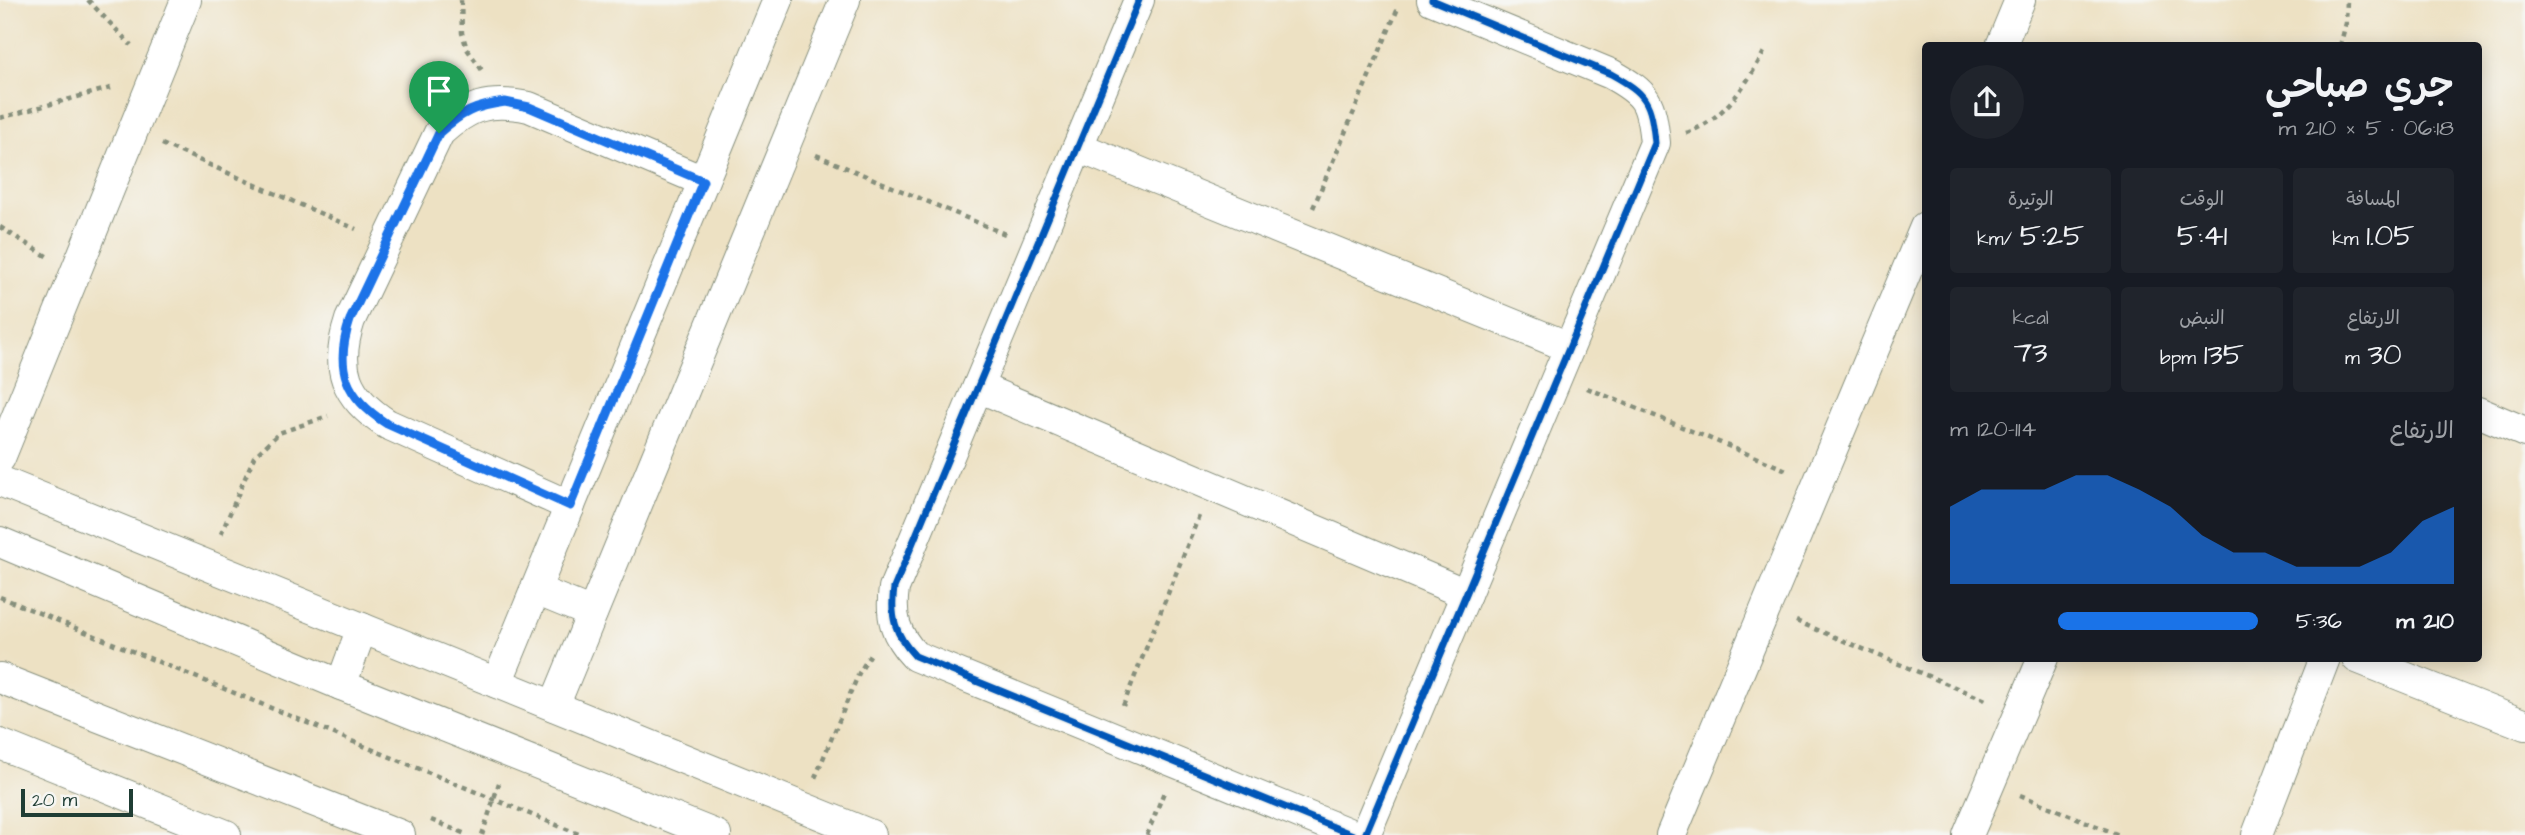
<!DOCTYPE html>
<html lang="ar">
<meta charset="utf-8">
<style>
:root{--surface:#171b24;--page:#20242c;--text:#f1f3f6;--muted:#9ea1a6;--accent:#1a73e8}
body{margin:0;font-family:"Architects Daughter","Playpen Sans Arabic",sans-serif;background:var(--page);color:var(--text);direction:rtl;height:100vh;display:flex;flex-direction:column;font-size:26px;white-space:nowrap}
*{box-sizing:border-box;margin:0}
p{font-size:23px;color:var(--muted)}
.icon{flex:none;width:38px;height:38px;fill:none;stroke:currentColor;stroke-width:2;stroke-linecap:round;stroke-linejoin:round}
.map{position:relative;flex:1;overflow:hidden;direction:ltr}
.sheet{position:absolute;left:1922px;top:42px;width:560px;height:620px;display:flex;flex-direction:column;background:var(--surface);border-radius:7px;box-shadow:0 4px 18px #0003;direction:rtl}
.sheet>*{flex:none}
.scale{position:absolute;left:21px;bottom:18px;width:112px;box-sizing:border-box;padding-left:7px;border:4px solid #1f3d34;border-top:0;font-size:19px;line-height:24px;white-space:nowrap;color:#1f3d34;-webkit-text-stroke:5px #f6f6f2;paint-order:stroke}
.pin{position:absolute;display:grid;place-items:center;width:60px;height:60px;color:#fff;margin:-72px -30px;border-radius:50% 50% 50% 0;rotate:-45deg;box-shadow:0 0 7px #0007}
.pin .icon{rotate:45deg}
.round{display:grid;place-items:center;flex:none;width:74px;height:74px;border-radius:37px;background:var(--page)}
.overview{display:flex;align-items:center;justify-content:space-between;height:119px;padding:0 28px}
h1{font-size:38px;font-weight:600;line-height:52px}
.stats{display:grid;grid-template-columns:repeat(3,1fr);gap:10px;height:119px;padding:7px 28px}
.stats div{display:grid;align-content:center;border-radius:7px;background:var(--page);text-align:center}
.stats b{font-size:30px;font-weight:600}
.stats small{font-size:19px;font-weight:400}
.stats p{font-size:19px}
.chart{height:196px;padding:14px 28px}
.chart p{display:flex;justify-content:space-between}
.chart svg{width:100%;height:126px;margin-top:7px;fill:var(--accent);opacity:.7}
ul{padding:0 28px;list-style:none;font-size:23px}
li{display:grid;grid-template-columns:112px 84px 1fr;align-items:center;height:52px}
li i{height:18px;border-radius:9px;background:var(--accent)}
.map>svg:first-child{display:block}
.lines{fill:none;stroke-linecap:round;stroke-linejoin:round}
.street-casing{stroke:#868f7c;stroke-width:32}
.path{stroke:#868f7c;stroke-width:4.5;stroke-dasharray:5 5;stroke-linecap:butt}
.street{stroke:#fff;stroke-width:30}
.cycleway-casing{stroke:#f6f6f2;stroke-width:11}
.cycleway{stroke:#0057b8;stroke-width:7}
.route-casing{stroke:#fff;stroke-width:14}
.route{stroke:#1a73e8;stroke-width:9}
</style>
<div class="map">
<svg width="2525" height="835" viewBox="0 0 2525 835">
<rect width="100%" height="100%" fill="#f6f6f2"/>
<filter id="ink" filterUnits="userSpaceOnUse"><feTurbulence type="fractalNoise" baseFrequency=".0143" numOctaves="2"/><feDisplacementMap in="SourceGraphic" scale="14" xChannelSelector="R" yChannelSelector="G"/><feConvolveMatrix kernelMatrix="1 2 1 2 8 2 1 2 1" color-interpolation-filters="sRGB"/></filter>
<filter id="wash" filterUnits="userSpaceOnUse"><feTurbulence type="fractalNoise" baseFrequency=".00686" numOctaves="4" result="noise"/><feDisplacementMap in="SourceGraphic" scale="28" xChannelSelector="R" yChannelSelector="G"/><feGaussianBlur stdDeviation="1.57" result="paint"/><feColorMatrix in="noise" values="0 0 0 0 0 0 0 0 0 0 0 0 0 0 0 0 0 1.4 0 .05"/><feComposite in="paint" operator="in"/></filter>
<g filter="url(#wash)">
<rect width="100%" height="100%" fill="#ede1c3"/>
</g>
<g filter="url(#ink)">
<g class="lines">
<g class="street-casing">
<g id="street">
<path d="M 1139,0 L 894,588 C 890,617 895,635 915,656 L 1353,835"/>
<path d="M 2001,46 L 2020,0"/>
<path d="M 1078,147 L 1569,347"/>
<path d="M 978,387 L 1466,594"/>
<path d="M 2478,412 L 2525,432"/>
<path d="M 0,458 L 186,0"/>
<path d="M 0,481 L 871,835"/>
<path d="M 570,506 L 387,424 C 345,397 334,368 350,320 L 439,133 C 469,105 489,99 529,107 L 703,181"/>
<path d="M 0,542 L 341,685 L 716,835"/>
<path d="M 536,590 L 592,613"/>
<path d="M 2357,658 L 2525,725"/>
<path d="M 0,678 L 400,835"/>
<path d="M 497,683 L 778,0"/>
<path d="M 341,685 L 362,628"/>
<path d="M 554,706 L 845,0"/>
<path d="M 0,744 L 226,835"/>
<path d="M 1365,835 L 1655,143 C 1651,101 1647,94 1611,74 L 1432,0"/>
<path d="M 1671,835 L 1925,227"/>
<path d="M 1968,835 L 2043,658"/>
<path d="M 2257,835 L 2325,658"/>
</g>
</g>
<g class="path">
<path d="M 88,0 L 131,45"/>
<path d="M 461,0 L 462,33 L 467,49 L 484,73"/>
<path d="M 2340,46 L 2346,23 L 2347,0"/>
<path d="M 0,118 L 114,87"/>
<path d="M 1686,133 C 1724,120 1747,84 1765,50"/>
<path d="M 162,144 L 356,229"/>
<path d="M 816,155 L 1005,234"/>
<path d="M 1313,208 L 1399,6"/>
<path d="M 0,227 L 48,257"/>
<path d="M 1587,388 L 1789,471"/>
<path d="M 221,534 L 254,457 L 279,433 L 328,416"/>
<path d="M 0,597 L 581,835"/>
<path d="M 1796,621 L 1988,701"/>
<path d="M 1123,706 L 1199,516"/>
<path d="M 815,778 L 859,673 L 872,652"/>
<path d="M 2020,795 L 2119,835"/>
<path d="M 431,820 L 468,835"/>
<path d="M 482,835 L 499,783"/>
<path d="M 1147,835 L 1164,792"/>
</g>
<use href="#street" class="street"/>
<g class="cycleway-casing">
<g id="cycleway">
<path d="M 1139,0 L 894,588 C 890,617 895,635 915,656 L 1353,835"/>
<path d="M 1365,835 L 1655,143 C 1651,101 1647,94 1611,74 L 1432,0"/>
</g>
</g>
<use href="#cycleway" class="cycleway"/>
</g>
</g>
<g class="lines" filter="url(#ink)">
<g class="route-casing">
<path id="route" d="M 505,102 L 529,107 L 703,181 L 570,506 L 387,424 C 345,397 334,368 350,320 L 439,133 C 462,112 475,106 505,102 Z"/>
</g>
<use href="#route" class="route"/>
</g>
</svg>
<div class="scale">20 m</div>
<div class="pin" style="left:439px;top:133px;background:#1e9e55"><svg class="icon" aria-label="arrive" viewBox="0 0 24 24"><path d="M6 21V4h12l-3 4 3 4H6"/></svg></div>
<section class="sheet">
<div class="overview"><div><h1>جري صباحي</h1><p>06:18 · 5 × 210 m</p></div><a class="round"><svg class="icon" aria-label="share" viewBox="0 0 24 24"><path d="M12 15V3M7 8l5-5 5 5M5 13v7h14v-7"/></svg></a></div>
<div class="stats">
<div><p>المسافة</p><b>1.05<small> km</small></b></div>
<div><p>الوقت</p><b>5:41</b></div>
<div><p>الوتيرة</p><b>5:25<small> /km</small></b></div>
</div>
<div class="stats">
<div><p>الارتفاع</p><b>30<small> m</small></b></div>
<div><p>النبض</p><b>135<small> bpm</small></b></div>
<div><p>kcal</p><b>73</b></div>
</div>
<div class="chart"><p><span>الارتفاع</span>114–120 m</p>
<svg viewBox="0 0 160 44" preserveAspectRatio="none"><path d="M0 44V17L10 11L20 11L30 11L40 6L50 6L60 11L70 17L80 27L90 33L100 33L110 38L120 38L130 38L140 33L150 22L160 17V44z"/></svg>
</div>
<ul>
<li><b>210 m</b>5:36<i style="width:65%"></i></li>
</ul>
</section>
</div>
